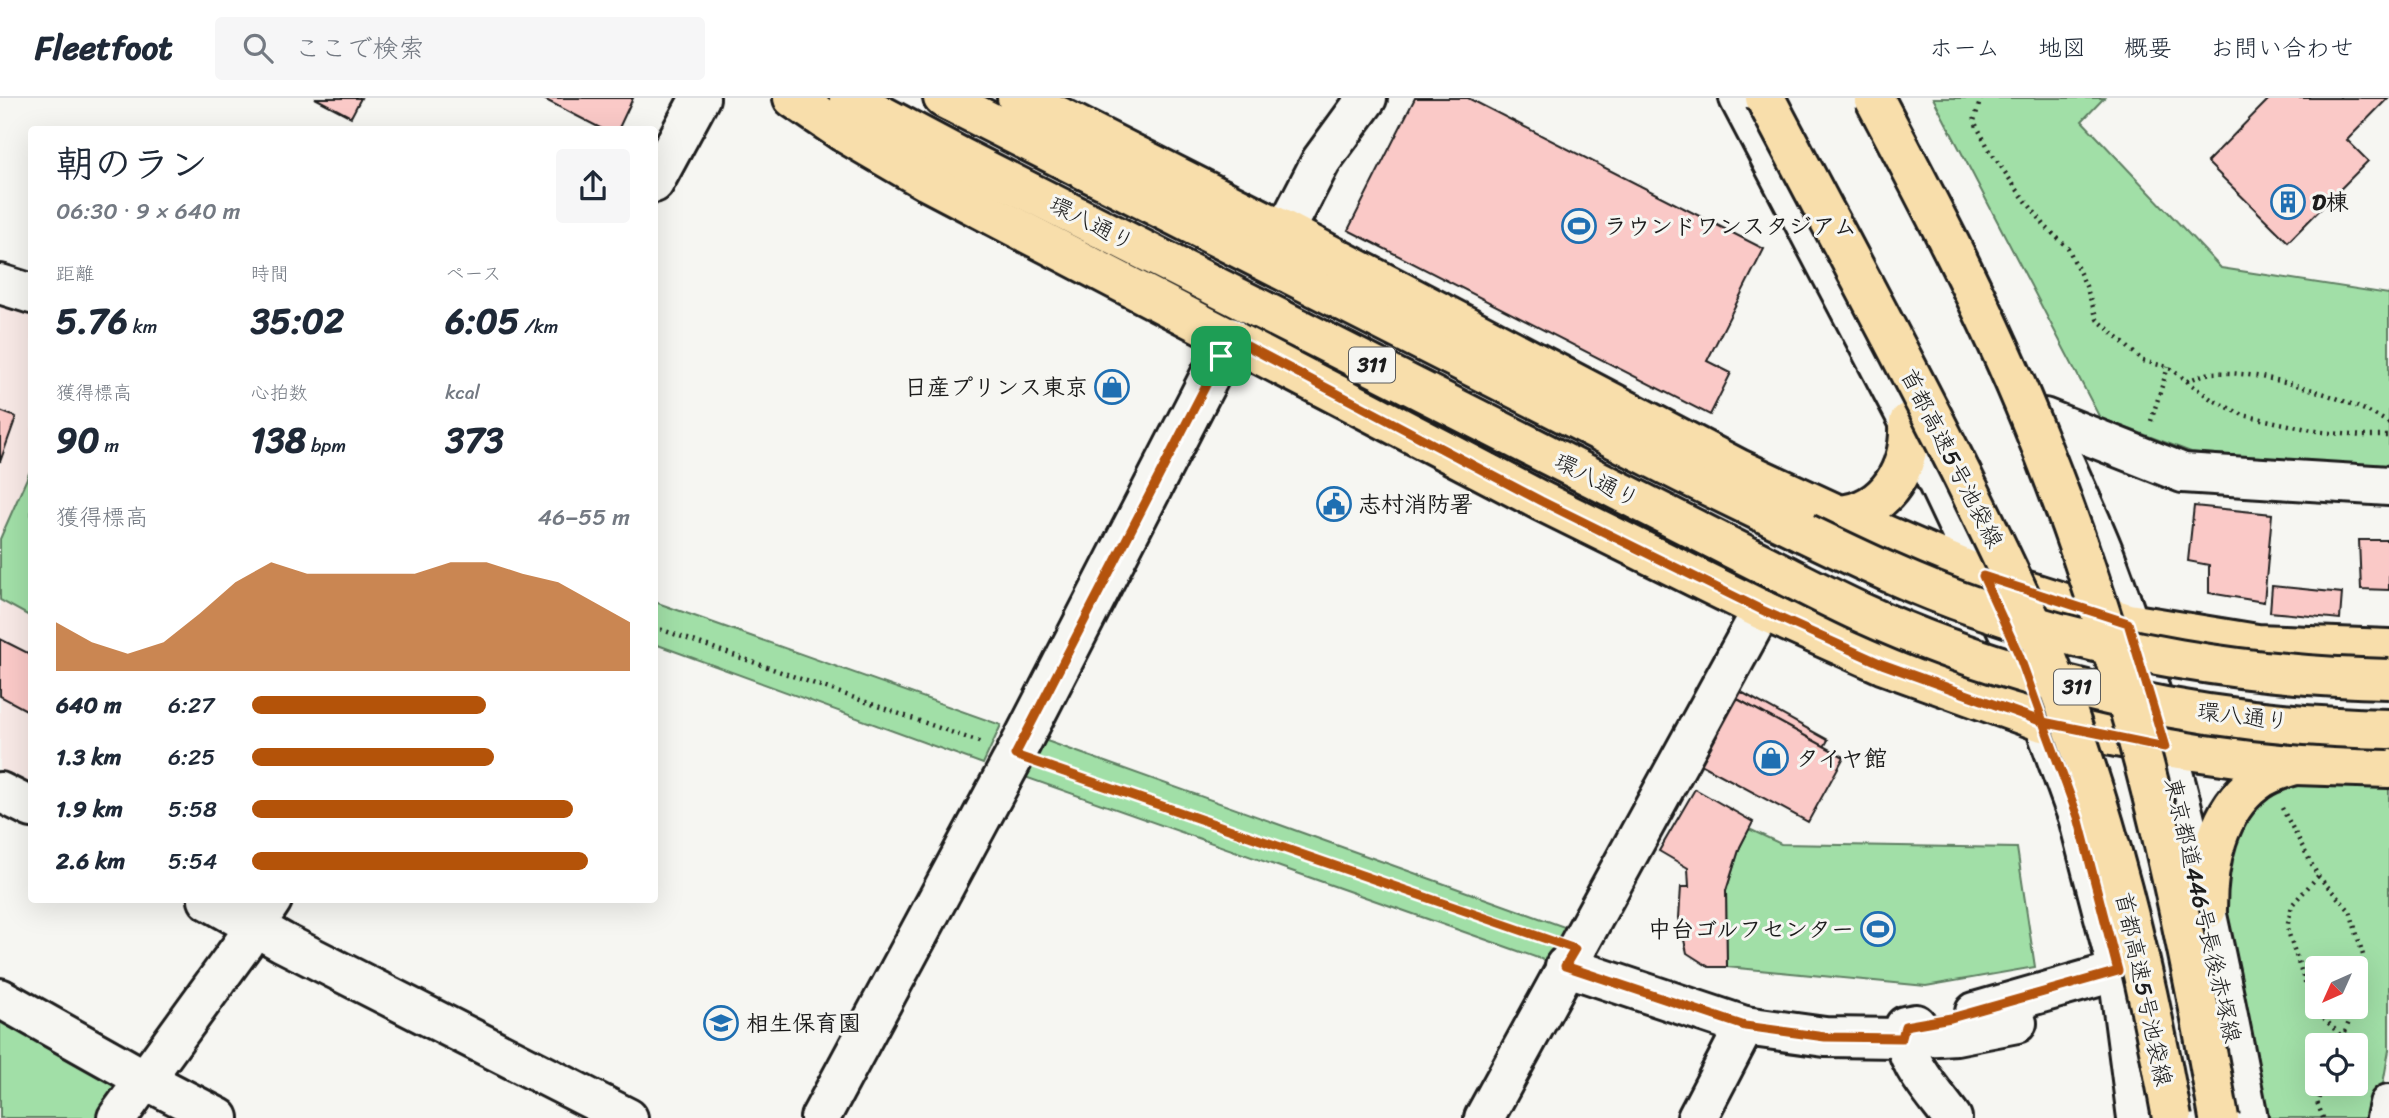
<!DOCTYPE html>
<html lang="ja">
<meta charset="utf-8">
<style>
:root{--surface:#fff;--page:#f6f6f7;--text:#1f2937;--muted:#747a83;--line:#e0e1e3;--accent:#b45309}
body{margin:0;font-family:Sriracha,"Klee One",sans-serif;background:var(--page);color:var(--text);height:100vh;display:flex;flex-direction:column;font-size:26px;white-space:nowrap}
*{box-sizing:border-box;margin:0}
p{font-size:23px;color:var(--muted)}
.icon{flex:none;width:38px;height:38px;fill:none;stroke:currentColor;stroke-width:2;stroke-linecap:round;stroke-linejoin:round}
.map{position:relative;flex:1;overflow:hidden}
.drawer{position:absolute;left:28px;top:28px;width:630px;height:777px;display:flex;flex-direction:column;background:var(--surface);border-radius:7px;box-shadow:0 7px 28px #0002}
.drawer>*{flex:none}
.needle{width:46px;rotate:225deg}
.buttons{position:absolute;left:2305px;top:858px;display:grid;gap:14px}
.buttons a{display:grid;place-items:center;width:63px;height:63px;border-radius:7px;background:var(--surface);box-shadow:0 7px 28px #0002;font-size:35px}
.pin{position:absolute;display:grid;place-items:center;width:60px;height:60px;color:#fff;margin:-30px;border-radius:14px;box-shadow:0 4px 10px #0006}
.round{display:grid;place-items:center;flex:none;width:74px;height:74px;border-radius:7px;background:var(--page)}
.overview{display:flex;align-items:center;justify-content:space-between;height:119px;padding:0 28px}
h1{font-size:38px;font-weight:800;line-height:52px}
.metrics{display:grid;grid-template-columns:repeat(3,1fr);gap:10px;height:119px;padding:7px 28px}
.metrics div{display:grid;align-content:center}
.metrics b{font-size:35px;font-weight:800}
.metrics small{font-size:19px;font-weight:400}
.metrics p{font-size:19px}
.chart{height:196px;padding:14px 28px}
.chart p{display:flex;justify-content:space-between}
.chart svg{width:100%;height:126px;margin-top:7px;fill:var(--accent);opacity:.7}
ul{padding:0 28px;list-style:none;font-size:23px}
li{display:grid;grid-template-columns:112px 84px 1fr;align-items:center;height:52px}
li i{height:18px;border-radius:9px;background:var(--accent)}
header{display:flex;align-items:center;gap:42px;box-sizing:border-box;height:98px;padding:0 35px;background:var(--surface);border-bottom:2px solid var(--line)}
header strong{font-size:33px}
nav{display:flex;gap:38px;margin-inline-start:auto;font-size:24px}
.search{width:490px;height:63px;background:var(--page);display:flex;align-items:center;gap:18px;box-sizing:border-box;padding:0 24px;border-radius:7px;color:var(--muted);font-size:26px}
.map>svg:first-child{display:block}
.built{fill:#f7e8e5}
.green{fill:#a1dfa7;stroke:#5e7e62;stroke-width:2;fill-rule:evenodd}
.building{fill:#fac9c7;stroke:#1c1c1c;stroke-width:2}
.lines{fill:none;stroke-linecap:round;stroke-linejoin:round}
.street-casing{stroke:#1c1c1c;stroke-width:44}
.secondary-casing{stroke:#1c1c1c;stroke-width:44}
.primary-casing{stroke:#1c1c1c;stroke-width:44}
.path{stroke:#1c1c1c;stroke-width:4.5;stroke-dasharray:2 5;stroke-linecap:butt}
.street{stroke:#f6f6f2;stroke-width:38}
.secondary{stroke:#f6f6f2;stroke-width:38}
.primary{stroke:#f8deab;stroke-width:38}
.primary-bridge-casing{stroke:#1c1c1c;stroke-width:44;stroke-linecap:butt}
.highway-bridge-casing{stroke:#1c1c1c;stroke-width:44;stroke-linecap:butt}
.primary-bridge{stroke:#f8deab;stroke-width:38}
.highway-bridge{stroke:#f8deab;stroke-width:38}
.route-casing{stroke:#fff;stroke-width:14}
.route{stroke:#b45309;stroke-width:9}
.labels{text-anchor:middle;stroke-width:6;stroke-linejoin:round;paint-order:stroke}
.shield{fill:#f6f6f2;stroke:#5d5d5c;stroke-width:2}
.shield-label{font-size:21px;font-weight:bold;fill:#1c1c1c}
.poi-label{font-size:23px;font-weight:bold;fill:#1c1c1c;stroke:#f6f6f2;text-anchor:start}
.street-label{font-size:23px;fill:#1c1c1c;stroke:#f6f6f2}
</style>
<header>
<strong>Fleetfoot</strong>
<div class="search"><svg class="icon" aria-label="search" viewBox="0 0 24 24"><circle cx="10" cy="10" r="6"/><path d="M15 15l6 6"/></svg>ここで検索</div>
<nav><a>ホーム</a><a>地図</a><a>概要</a><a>お問い合わせ</a></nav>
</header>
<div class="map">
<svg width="2389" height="1020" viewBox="0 0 2389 1020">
<rect width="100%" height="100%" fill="#f6f6f2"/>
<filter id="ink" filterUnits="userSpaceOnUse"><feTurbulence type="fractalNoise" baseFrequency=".0143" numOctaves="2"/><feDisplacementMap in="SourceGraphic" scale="14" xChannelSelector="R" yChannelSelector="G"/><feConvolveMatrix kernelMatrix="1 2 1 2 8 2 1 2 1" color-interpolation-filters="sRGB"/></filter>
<g filter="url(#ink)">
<path class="built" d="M 0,199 L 31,210 L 31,691 L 0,674 Z"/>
<g class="green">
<path d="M 1933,0 L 2104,0 L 2082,23 L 2221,170 L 2389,196 L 2389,371 L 2191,354 L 2100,320 Z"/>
<path d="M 31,371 L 32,519 L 31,519 L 0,502 L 0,441 Z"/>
<path d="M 654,504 L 655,504 L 1001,627 L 983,666 L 655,546 Z"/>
<path d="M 1044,642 L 1570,831 L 1552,865 L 1025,679 Z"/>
<path d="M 2275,684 L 2389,686 L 2389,952 L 2377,1020 L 2266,1020 L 2217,806 L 2225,735 ZM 2317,870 L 2356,870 L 2356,908 L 2317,908 ZM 2317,947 L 2356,947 L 2356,985 L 2317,985 Z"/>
<path d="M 1749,731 L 1781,746 L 2017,750 L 2035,869 L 1926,888 L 1727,869 L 1726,793 L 1740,749 Z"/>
<path d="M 0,914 L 107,975 L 116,992 L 97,1020 L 0,1020 Z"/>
</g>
<g class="building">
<path d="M 315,0 L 361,0 L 351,19 Z"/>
<path d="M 542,0 L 633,0 L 618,32 L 604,32 Z"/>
<path d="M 1415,0 L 1468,0 L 1764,151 L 1707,263 L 1731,275 L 1710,317 L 1348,132 Z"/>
<path d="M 2270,0 L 2388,0 L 2347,42 L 2368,63 L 2288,144 L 2207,64 Z"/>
<path d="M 0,313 L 16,319 L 0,364 Z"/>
<path d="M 2194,408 L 2272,416 L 2264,504 L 2209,495 L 2209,467 L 2188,463 Z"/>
<path d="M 2359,442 L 2389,442 L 2389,492 L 2361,491 Z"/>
<path d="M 2272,488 L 2342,495 L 2340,521 L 2270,514 Z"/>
<path d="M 0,541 L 32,557 L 32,615 L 0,598 Z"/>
<path d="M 1734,590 L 1828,642 L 1824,649 L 1730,597 Z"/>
<path d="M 1730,597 L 1844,659 L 1808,724 L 1695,663 Z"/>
<path d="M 1695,691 L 1753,724 L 1740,749 L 1726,793 L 1727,869 L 1709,869 L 1687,855 L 1679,820 L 1681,789 L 1689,789 L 1688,770 L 1659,753 Z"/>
</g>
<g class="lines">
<g class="street-casing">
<g id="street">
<path d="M 654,85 L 700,0"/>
<path d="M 1285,133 L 1321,63 L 1367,0"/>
<path d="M 0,186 L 32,196"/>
<path d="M 2044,320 L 2183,375 L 2389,388"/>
<path d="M 0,694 L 32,710"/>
<path d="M 208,802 L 282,844 L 628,1020"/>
<path d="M 1565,868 L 1745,928 L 1825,939 L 1902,940 L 1956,937 L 2017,925"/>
<path d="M 0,900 L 146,982 L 219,1020"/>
<path d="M 1975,914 L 2118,873"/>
<path d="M 1916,926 L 1905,928 C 1899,959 1935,996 1952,1020"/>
<path d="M 117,1020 L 244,845 L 272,802"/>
<path d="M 820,1020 L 1015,657 L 1230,239"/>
<path d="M 1484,1020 L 1762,512"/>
<path d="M 1697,1020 L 1745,928"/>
</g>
</g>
<g class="secondary-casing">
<g id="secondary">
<path d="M 1739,0 L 1909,324 L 2019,557 L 2078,719 L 2118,873 L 2137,1020"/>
<path d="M 2065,366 C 2078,396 2093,427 2105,458 C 2173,639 2212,831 2248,1020"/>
<path d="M 2386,1020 L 2389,1006"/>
</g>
</g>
<g class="primary-casing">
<g id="primary">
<path d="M 793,0 L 843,34 L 927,83 L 1541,403 L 1762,512 L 1882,566 L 2043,624 L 2165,649 L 2295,667 L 2389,670"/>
<path d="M 849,0 L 960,59 L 1783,476"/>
<path d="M 943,0 L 1684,376 L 1805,435"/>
<path d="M 1017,0 L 1060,19 L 1285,133 L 1739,371 L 1839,417 L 1983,479 L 2128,525 L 2257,546 L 2389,551"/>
<path d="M 1839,417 C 1888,413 1911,369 1909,324"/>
<path d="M 2207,811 C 2207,766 2217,713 2256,684 C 2267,675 2282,671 2295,667"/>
</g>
</g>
<g class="path">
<path d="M 1981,0 L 1974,23 L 1989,51 L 2015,89 L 2046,129 L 2068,150 L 2086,188 L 2097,221 L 2143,263 L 2168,269 L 2211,301 L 2243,317 L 2321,334 L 2363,338 L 2389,338"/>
<path d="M 2187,283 C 2195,280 2204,276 2212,275 C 2262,272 2347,299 2389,325"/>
<path d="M 2151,323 L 2168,269"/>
<path d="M 654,529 L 982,645"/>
<path d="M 1050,669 L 1541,839"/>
<path d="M 2282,710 L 2318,778 L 2350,813 L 2363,857 L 2362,892 L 2356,908"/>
<path d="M 2318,778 L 2292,807 L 2287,830 L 2313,909 L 2343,940"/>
<path d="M 2340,947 L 2355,908"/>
<path d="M 2323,1020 L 2317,1004 L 2325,985"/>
</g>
<use href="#street" class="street"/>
<use href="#secondary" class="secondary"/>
<use href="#primary" class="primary"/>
<g class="primary-bridge-casing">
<g id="primary-bridge">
<path d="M 1805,435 C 1861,462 1917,489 1976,509 C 2107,555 2250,578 2389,581"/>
<path d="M 1783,476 C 1809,489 1834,502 1860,514 C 2024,589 2209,628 2389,631"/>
</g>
</g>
<g class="highway-bridge-casing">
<g id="highway-bridge">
<path d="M 1765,0 C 1831,126 1899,251 1963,379 C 1992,439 2022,498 2047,560 C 2106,709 2144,863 2172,1020"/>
<path d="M 1874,0 C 1930,106 1986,212 2031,323 C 2123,546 2178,783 2219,1020"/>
</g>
</g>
<use href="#primary-bridge" class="primary-bridge"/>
<use href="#highway-bridge" class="highway-bridge"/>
</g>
</g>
<g class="lines" filter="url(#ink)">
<g class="route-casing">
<path id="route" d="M 1221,258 L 1015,657 L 1575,851 L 1565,868 L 1745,928 L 1825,939 L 1902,940 L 1905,928 L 1951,920 L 2118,873 L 2078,719 L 2043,624 L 2165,649 L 2128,525 L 1983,478 L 2019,557 L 2043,624 L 1882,566 L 1762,512 L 1541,403 L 1230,239 L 1221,258"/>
</g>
<use href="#route" class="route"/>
</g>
<defs>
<g id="building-ring" transform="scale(1.75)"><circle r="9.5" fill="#f6f6f2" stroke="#1f6fb2" stroke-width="1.5"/><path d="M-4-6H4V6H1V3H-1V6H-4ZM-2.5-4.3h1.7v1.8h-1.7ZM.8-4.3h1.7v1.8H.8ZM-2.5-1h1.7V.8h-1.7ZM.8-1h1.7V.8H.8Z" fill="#1f6fb2"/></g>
<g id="stadium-ring" transform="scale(1.75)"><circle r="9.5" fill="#f6f6f2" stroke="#1f6fb2" stroke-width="1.5"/><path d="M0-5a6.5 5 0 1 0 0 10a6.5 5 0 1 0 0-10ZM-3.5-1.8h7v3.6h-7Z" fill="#1f6fb2"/></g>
<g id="shop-ring" transform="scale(1.75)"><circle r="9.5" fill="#f6f6f2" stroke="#1f6fb2" stroke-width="1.5"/><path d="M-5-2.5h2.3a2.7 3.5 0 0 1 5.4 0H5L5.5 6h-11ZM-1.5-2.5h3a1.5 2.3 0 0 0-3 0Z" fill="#1f6fb2"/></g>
<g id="civic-ring" transform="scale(1.75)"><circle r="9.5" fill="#f6f6f2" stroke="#1f6fb2" stroke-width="1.5"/><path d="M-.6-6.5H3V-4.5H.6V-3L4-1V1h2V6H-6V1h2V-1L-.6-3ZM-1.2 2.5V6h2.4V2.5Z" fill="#1f6fb2"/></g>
<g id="school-ring" transform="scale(1.75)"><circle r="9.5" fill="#f6f6f2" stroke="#1f6fb2" stroke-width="1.5"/><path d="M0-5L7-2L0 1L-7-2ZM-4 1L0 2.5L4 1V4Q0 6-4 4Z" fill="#1f6fb2"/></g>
</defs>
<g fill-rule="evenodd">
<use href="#building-ring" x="2288" y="104"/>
<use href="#stadium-ring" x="1579" y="128"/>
<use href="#shop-ring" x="1112" y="289"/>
<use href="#civic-ring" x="1334" y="406"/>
<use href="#shop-ring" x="1771" y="660"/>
<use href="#stadium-ring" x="1878" y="831"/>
<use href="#school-ring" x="721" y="925"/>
</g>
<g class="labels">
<g class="shield">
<rect x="1349" y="249.5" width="46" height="35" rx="5"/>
<rect x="2054" y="571.5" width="46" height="35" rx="5"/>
</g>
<g class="shield-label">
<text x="1372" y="274">311</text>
<text x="2077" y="596">311</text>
</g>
<g class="poi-label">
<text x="2312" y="112">D棟</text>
<text x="1604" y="136">ラウンドワンスタジアム</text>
<text x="1088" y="297" text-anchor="end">日産プリンス東京</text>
<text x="1358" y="414">志村消防署</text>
<text x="1796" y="668">タイヤ館</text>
<text x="1854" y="839" text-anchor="end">中台ゴルフセンター</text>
<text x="746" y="933">相生保育園</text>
</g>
<g class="street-label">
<text transform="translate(1092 125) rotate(27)" y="8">環八通り</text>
<text transform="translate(1952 360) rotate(63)" y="8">首都高速5号池袋線</text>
<text transform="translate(1597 382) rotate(27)" y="8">環八通り</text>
<text transform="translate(2243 618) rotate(7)" y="8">環八通り</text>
<text transform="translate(2203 812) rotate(77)" y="8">東京都道446号長後赤塚線</text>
<text transform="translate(2144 891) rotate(78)" y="8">首都高速5号池袋線</text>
</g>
</g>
</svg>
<div class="buttons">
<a><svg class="needle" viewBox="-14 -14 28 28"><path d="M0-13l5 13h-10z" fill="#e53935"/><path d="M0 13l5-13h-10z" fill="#747a83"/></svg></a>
<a><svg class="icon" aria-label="locate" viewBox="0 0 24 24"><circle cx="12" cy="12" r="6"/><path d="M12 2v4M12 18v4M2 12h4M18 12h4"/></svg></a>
</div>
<div class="pin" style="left:1221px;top:258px;background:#1e9e55"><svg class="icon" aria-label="arrive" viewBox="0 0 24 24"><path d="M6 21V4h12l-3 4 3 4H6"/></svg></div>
<section class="drawer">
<div class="overview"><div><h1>朝のラン</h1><p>06:30 · 9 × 640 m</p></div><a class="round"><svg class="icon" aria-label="share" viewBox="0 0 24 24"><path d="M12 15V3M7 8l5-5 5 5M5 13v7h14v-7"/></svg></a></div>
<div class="metrics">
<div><p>距離</p><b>5.76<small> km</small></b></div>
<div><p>時間</p><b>35:02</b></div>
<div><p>ペース</p><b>6:05<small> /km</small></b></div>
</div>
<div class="metrics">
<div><p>獲得標高</p><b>90<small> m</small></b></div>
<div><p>心拍数</p><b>138<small> bpm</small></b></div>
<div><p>kcal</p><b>373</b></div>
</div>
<div class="chart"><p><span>獲得標高</span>46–55 m</p>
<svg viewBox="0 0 160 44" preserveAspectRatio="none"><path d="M0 44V27L10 34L20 38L30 34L40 24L50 13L60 6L70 10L80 10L90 10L100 10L110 6L120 6L130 10L140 13L150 20L160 27V44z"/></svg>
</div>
<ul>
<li><b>640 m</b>6:27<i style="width:62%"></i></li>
<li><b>1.3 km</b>6:25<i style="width:64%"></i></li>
<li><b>1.9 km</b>5:58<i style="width:85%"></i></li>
<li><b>2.6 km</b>5:54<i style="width:89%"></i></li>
</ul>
</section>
</div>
